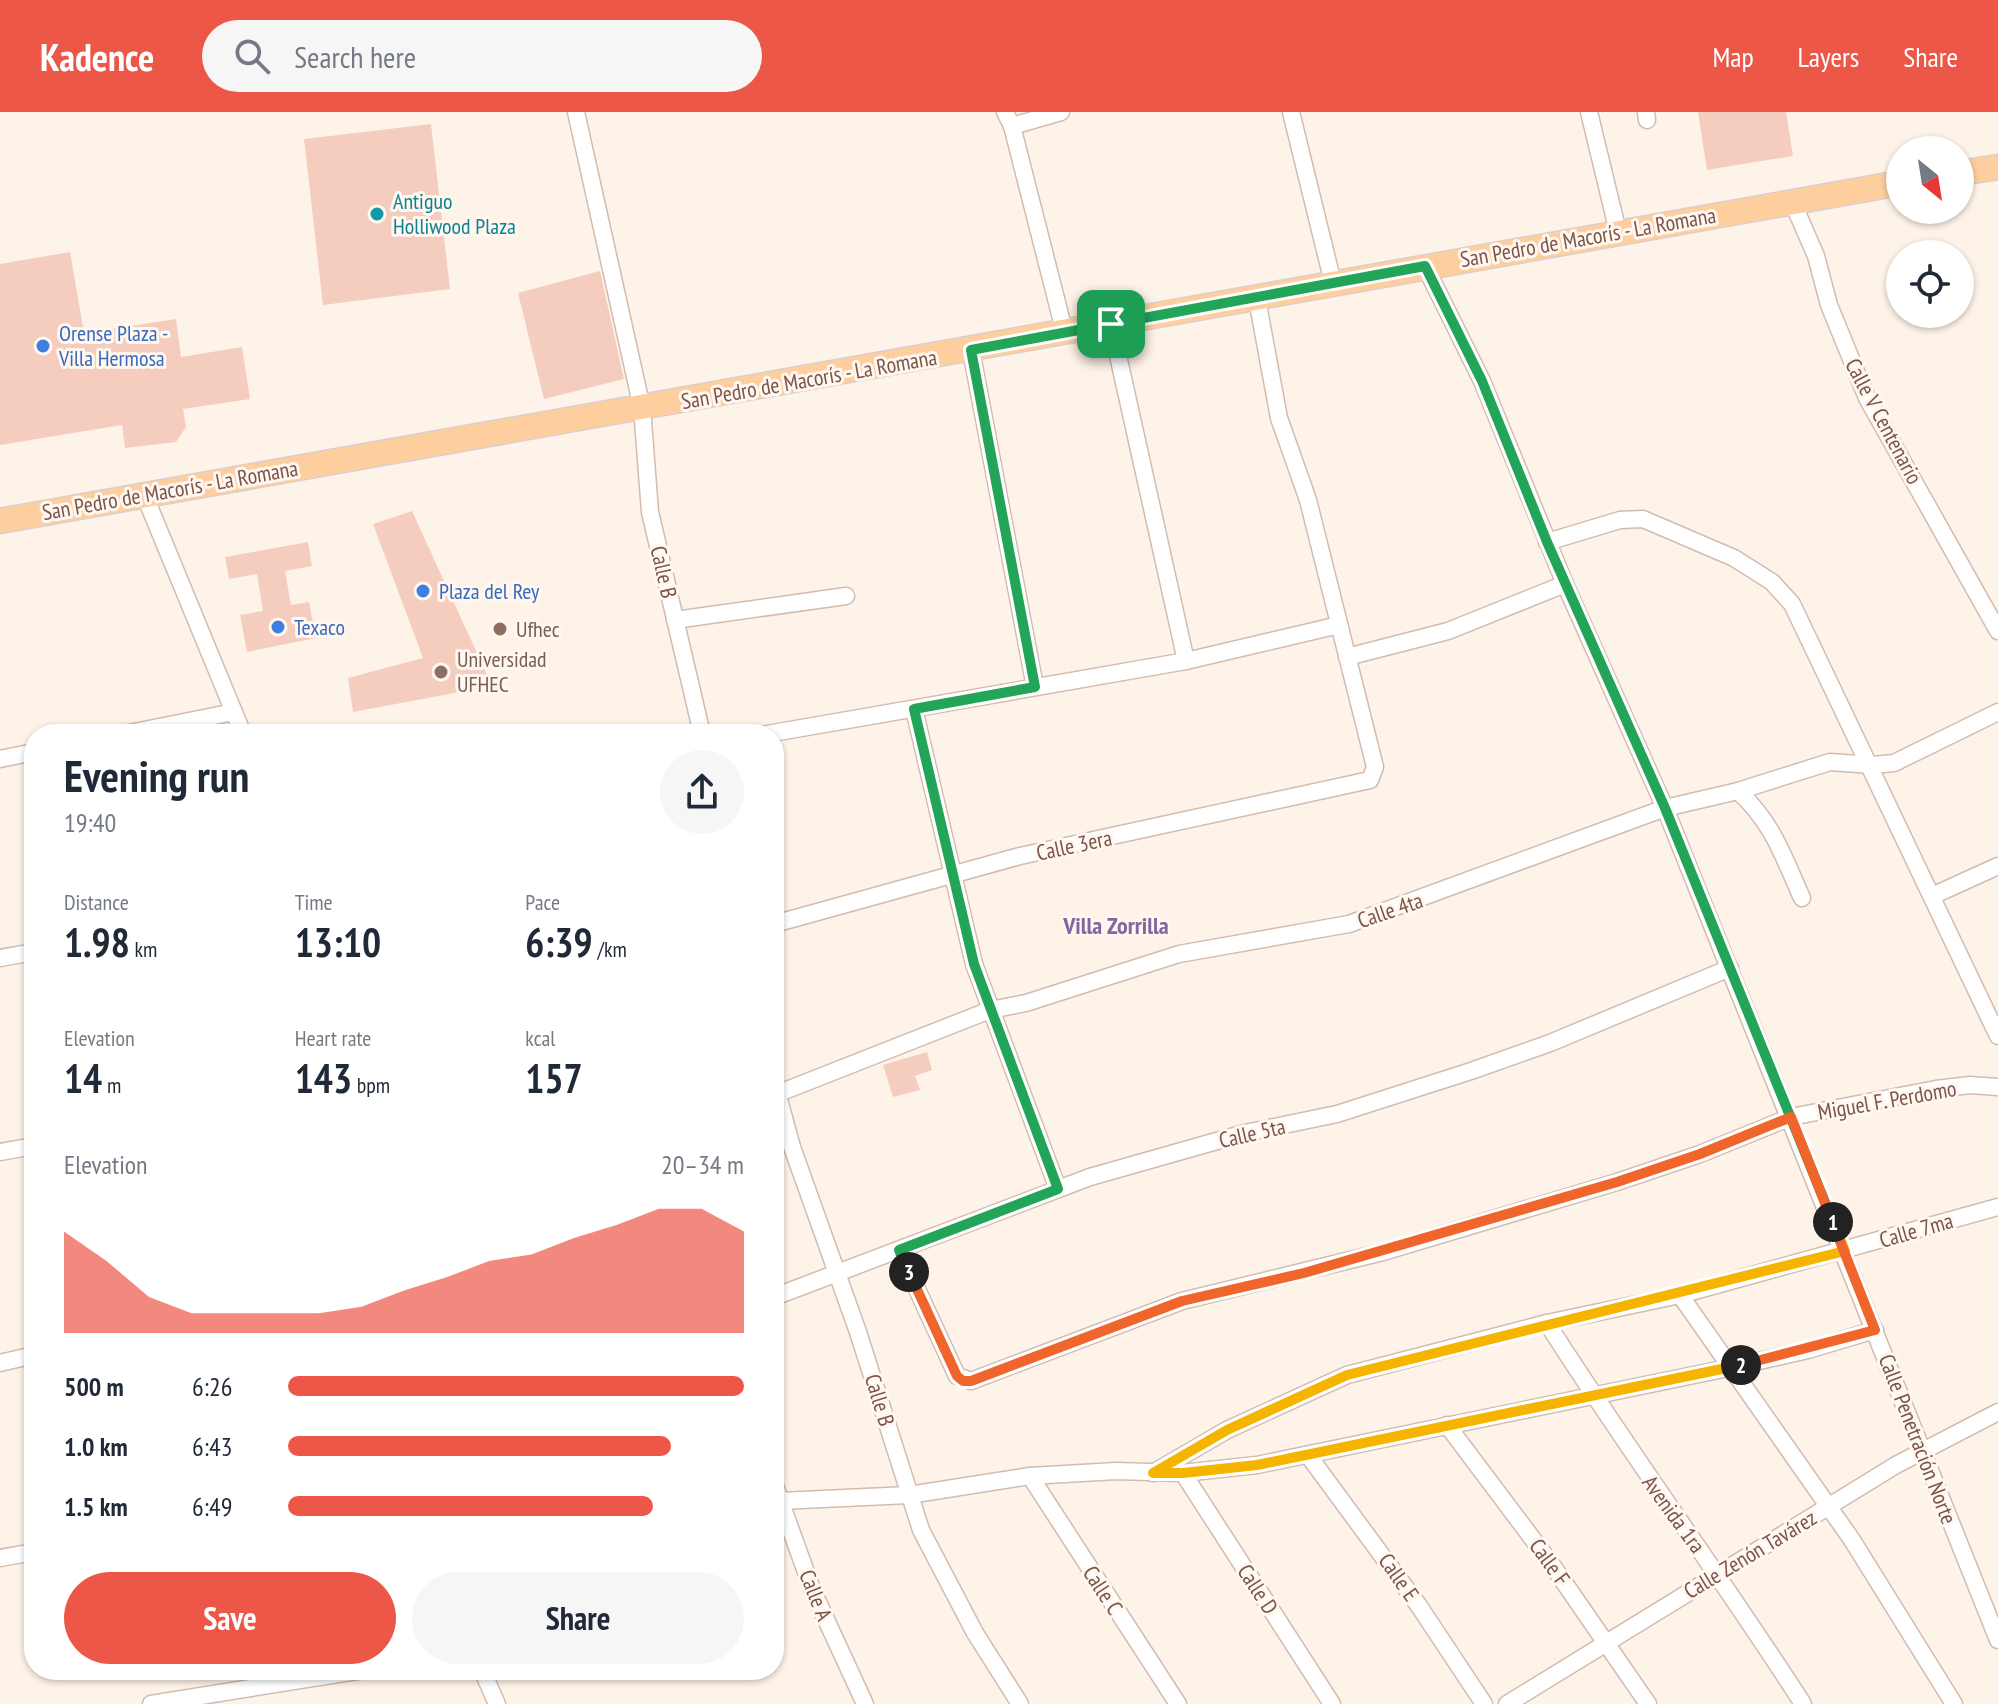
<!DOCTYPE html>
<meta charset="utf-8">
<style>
:root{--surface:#fff;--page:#f6f6f7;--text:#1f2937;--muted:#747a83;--accent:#ed5748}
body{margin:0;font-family:"PT Sans Narrow",sans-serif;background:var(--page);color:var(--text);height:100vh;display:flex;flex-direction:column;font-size:30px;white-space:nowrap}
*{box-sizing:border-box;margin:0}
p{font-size:26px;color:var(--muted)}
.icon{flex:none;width:44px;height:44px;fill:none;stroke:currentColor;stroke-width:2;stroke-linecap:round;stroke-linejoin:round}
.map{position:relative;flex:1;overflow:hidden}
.sheet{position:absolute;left:24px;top:612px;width:760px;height:956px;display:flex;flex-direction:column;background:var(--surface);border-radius:32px;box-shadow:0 2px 6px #0004}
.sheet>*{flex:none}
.needle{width:52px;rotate:150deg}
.buttons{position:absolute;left:1886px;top:24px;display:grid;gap:16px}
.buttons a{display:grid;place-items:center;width:88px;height:88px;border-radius:50%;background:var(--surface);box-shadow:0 2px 6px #0004;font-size:40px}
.pin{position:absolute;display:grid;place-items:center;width:68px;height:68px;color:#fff;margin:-34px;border-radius:16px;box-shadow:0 4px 12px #0006}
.km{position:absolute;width:40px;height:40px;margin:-20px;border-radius:50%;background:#222;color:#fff;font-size:22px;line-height:40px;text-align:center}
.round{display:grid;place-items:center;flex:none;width:84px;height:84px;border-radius:42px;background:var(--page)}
.head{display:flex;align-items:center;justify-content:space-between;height:136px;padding:0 40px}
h1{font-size:44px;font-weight:600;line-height:60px}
.metrics{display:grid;grid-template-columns:repeat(3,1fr);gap:12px;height:136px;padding:8px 40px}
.metrics div{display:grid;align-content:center}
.metrics b{font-size:40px;font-weight:600}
.metrics small{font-size:22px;font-weight:400}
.metrics p{font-size:22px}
.chart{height:224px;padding:16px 40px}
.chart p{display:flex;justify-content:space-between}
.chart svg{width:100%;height:144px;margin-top:8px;fill:var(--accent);opacity:.7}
.cta{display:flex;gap:16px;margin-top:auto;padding:16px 40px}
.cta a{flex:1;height:92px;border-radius:48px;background:var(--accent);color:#fff;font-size:32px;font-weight:600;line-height:92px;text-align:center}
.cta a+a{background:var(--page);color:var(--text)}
ul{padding:0 40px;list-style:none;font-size:26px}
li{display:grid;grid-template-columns:128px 96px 1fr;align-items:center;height:60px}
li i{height:20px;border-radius:10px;background:var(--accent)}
header{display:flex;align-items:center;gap:48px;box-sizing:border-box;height:112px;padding:0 40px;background:var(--accent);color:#fff}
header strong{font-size:38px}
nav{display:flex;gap:44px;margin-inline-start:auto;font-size:28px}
.search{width:560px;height:72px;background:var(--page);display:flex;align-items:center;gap:20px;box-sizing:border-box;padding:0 28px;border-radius:44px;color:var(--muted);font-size:30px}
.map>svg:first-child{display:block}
.building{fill:#f5cdbe}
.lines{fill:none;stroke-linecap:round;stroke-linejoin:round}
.minor-casing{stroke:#d3bbb0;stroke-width:19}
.primary-casing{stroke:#dacfcc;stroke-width:27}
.minor{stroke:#fff;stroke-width:16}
.primary{stroke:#ffce9e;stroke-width:24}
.split-1-casing{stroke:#fff;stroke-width:16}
.split-2-casing{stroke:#fff;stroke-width:16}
.split-3-casing{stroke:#fff;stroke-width:16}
.split-4-casing{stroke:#fff;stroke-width:16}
.split-1{stroke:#22a559;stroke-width:10}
.split-2{stroke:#f5b400;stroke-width:10}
.split-3{stroke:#f0652b;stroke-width:10}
.split-4{stroke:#22a559;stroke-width:10}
.culture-dot{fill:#0f9aa8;stroke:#fff7f0;stroke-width:3}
.shop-dot{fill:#3f7fe0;stroke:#fff7f0;stroke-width:3}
.education-dot{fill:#8d6e63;stroke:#fff7f0;stroke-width:3}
.labels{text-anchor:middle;stroke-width:6;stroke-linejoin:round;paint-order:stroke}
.culture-label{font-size:22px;fill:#0d838f;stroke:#fff7f0;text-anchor:start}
.street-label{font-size:22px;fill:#7a554a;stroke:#fff7f0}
.shop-label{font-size:22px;fill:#366cbe;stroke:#fff7f0;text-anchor:start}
.education-label{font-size:22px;fill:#785e54;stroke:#fff7f0;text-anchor:start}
.neighbourhood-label{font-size:24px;font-weight:bold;fill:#83669d;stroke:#fff7f0}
</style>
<header>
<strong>Kadence</strong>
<div class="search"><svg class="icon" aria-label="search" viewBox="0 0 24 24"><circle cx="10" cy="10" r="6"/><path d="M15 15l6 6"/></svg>Search here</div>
<nav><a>Map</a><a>Layers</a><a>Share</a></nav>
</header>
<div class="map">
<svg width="1998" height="1592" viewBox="0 0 1998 1592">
<rect width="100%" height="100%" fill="#fef3e8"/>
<g class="building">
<path d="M 1698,0 L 1786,0 L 1793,44 L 1707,58 Z"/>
<path d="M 431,12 L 450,177 L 323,193 L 304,27 Z"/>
<path d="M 70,140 L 84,221 L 176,207 L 181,245 L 242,235 L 250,287 L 183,297 L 186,315 L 176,330 L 125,336 L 122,313 L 0,333 L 0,152 Z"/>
<path d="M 600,159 L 624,267 L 544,287 L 518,181 Z"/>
<path d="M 412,399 L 492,574 L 353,600 L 348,566 L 423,546 L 373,412 Z"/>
<path d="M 308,430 L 312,454 L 285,459 L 291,493 L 309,490 L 316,526 L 247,540 L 240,503 L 263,499 L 257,462 L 229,467 L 225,445 Z"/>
<path d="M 927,940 L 932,958 L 915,964 L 920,978 L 893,985 L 883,953 Z"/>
</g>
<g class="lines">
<g class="minor-casing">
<g id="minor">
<path d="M 576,0 L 642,296 L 650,400 L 702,622"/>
<path d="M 1005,0 L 1012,14 L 1065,222"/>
<path d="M 1291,0 L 1333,171"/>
<path d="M 1589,0 L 1618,120"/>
<path d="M 1646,0 L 1647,8"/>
<path d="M 1012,14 L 1061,0"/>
<path d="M 1792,89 L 1816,144 L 1829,193 L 1867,286 L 1998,519"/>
<path d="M 1425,154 L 1482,269 L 1565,472 L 1665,696 L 1998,1528"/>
<path d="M 1111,212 L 1186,549"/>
<path d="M 971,238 L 1035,575"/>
<path d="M 144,382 L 243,622"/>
<path d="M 1547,430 L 1620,408 L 1643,407 L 1734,446 L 1772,470 L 1792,492 L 1998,924"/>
<path d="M 675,508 L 846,484"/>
<path d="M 1347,545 L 1448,519 L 1565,472"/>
<path d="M 914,597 L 974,852 L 1058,1077"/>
<path d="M 124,622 L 234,600"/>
<path d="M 767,622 L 1186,549 L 1339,513"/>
<path d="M 0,647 L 34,640"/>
<path d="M 1738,679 C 1773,711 1783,744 1802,786"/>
<path d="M 1932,784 L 1998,754"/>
<path d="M 774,812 L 1020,744 L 1370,668 L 1375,655 L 1308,388 L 1279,306 L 1257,187"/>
<path d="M 0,846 L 34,840"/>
<path d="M 774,969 L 792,1035 L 858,1220 L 921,1418 L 975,1521 L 1020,1592"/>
<path d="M 774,983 L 990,898 L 1026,891 L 1179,842 L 1349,812 L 1665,696 L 1738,679 L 1830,650 L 1872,653 L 1894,651 L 1998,600"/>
<path d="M 0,1040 L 34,1034"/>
<path d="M 899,1138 L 957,1264 L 971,1269 L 1182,1189 L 1383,1140 L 1617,1070 L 1700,1042 L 1791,1005 L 1936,977 L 1970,973 L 1998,975"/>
<path d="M 1680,1183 L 1852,1428 L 1954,1592"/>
<path d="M 774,1185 L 1090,1065 L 1245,1021 L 1337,1002 L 1471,959 L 1550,931 L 1730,856"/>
<path d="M 1547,1211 C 1629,1340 1720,1463 1803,1592"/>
<path d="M 0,1251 L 34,1243"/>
<path d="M 1447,1313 L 1550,1450 L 1648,1592"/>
<path d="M 1308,1343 L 1419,1494 L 1484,1592"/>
<path d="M 1153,1361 L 1227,1318 L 1347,1263 L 1547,1211 L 1680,1183 L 1998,1095"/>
<path d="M 1183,1361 L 1332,1592"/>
<path d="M 1030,1364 L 1178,1592"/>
<path d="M 774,1371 L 812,1477 L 865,1592"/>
<path d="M 780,1389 L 909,1383 L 1030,1364 L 1116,1359 L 1183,1361 L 1257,1353 L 1733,1255 L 1808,1238 L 1875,1218"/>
<path d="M 0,1446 L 34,1440"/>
<path d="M 482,1558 L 497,1592"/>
<path d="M 151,1592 L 363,1558"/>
<path d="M 1507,1592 L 1896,1353 L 1998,1300"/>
</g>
</g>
<g class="primary-casing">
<g id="primary">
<path d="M 1960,61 L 1998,55"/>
<path d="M 0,409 L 1900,71"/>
</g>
</g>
<use href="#minor" class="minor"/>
<use href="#primary" class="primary"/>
</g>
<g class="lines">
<g class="split-1-casing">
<path id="split-1" d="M 1111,212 L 1425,154 L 1482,269 L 1547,430 L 1665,696 L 1833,1110"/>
</g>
<g class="split-2-casing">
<path id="split-2" d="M 1741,1253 L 1257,1353 L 1183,1361 L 1153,1361 L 1227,1318 L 1347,1263 L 1845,1139 L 1833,1110"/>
</g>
<g class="split-3-casing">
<path id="split-3" d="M 909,1160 L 957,1264 L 963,1269 L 971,1269 L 1182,1189 L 1304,1161 L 1617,1070 L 1700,1042 L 1791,1005 L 1875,1218 L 1741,1253"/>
</g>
<g class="split-4-casing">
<path id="split-4" d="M 909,1160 L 899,1138 L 1058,1077 L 974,852 L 914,597 L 1035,575 L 971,238 L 1111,212"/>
</g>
<use href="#split-1" class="split-1"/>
<use href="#split-2" class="split-2"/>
<use href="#split-3" class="split-3"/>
<use href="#split-4" class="split-4"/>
</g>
<circle class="culture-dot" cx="377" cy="102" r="8"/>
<g class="shop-dot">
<circle cx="43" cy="234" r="8"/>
<circle cx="423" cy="479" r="8"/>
<circle cx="278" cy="515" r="8"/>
</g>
<g class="education-dot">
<circle cx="500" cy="517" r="8"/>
<circle cx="441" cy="560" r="8"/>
</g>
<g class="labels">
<g class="culture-label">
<text x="393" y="97">Antiguo<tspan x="393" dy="25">Holliwood Plaza</tspan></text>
</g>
<g class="street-label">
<text transform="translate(1588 125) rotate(-10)" y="8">San Pedro de Macorís - La Romana</text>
<text transform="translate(809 267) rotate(-10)" y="8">San Pedro de Macorís - La Romana</text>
<text transform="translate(1884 309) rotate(62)" y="8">Calle V Centenario</text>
<text transform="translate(170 378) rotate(-10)" y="8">San Pedro de Macorís - La Romana</text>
<text transform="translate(664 460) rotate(77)" y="8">Calle B</text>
<text transform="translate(1074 733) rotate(-12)" y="8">Calle 3era</text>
<text transform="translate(1390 798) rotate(-19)" y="8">Calle 4ta</text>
<text transform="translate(1887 988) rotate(-10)" y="8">Miguel F. Perdomo</text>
<text transform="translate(1252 1021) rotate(-13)" y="8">Calle 5ta</text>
<text transform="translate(1916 1118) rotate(-16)" y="8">Calle 7ma</text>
<text transform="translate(880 1288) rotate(73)" y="8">Calle B</text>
<text transform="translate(1918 1327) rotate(69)" y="8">Calle Penetración Norte</text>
<text transform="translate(1674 1402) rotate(54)" y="8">Avenida 1ra</text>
<text transform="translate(1750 1442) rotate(-31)" y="8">Calle Zenón Tavárez</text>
<text transform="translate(1550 1450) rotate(54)" y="8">Calle F</text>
<text transform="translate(1399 1465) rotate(55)" y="8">Calle E</text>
<text transform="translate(1258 1477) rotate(57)" y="8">Calle D</text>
<text transform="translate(1103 1478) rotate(57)" y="8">Calle C</text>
<text transform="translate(816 1483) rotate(68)" y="8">Calle A</text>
</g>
<g class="shop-label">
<text x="59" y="229">Orense Plaza -<tspan x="59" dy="25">Villa Hermosa</tspan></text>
<text x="439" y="487">Plaza del Rey</text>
<text x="294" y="523">Texaco</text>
</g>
<g class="education-label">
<text x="516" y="525">Ufhec</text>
<text x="457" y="555">Universidad<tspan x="457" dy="25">UFHEC</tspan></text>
</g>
<g class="neighbourhood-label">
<text x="1116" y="822">Villa Zorrilla</text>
</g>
</g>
</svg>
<div class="buttons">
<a><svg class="needle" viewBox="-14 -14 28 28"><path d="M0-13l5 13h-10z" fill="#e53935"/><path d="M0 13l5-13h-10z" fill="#747a83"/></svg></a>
<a><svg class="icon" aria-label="locate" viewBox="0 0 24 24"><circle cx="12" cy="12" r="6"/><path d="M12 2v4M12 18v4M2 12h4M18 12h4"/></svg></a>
</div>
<div class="pin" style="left:1111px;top:212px;background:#1e9e55"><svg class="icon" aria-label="arrive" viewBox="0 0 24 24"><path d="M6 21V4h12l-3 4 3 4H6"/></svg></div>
<b class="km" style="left:1833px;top:1110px">1</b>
<b class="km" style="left:1741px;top:1253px">2</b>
<b class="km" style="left:909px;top:1160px">3</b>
<section class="sheet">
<div class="head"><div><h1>Evening run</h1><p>19:40</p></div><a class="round"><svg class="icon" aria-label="share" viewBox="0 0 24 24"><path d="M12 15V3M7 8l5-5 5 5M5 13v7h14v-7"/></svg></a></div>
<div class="metrics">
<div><p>Distance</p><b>1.98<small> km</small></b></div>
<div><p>Time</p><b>13:10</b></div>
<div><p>Pace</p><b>6:39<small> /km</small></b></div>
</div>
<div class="metrics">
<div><p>Elevation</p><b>14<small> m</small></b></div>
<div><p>Heart rate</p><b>143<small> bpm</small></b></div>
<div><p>kcal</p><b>157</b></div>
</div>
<div class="chart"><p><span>Elevation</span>20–34 m</p>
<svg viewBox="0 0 160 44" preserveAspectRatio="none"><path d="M0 44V13L10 22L20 33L30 38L40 38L50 38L60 38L70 36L80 31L90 27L100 22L110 20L120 15L130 11L140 6L150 6L160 13V44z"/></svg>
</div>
<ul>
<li><b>500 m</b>6:26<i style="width:100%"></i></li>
<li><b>1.0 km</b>6:43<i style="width:84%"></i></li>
<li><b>1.5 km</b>6:49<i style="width:80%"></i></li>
</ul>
<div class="cta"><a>Save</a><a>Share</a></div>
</section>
</div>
